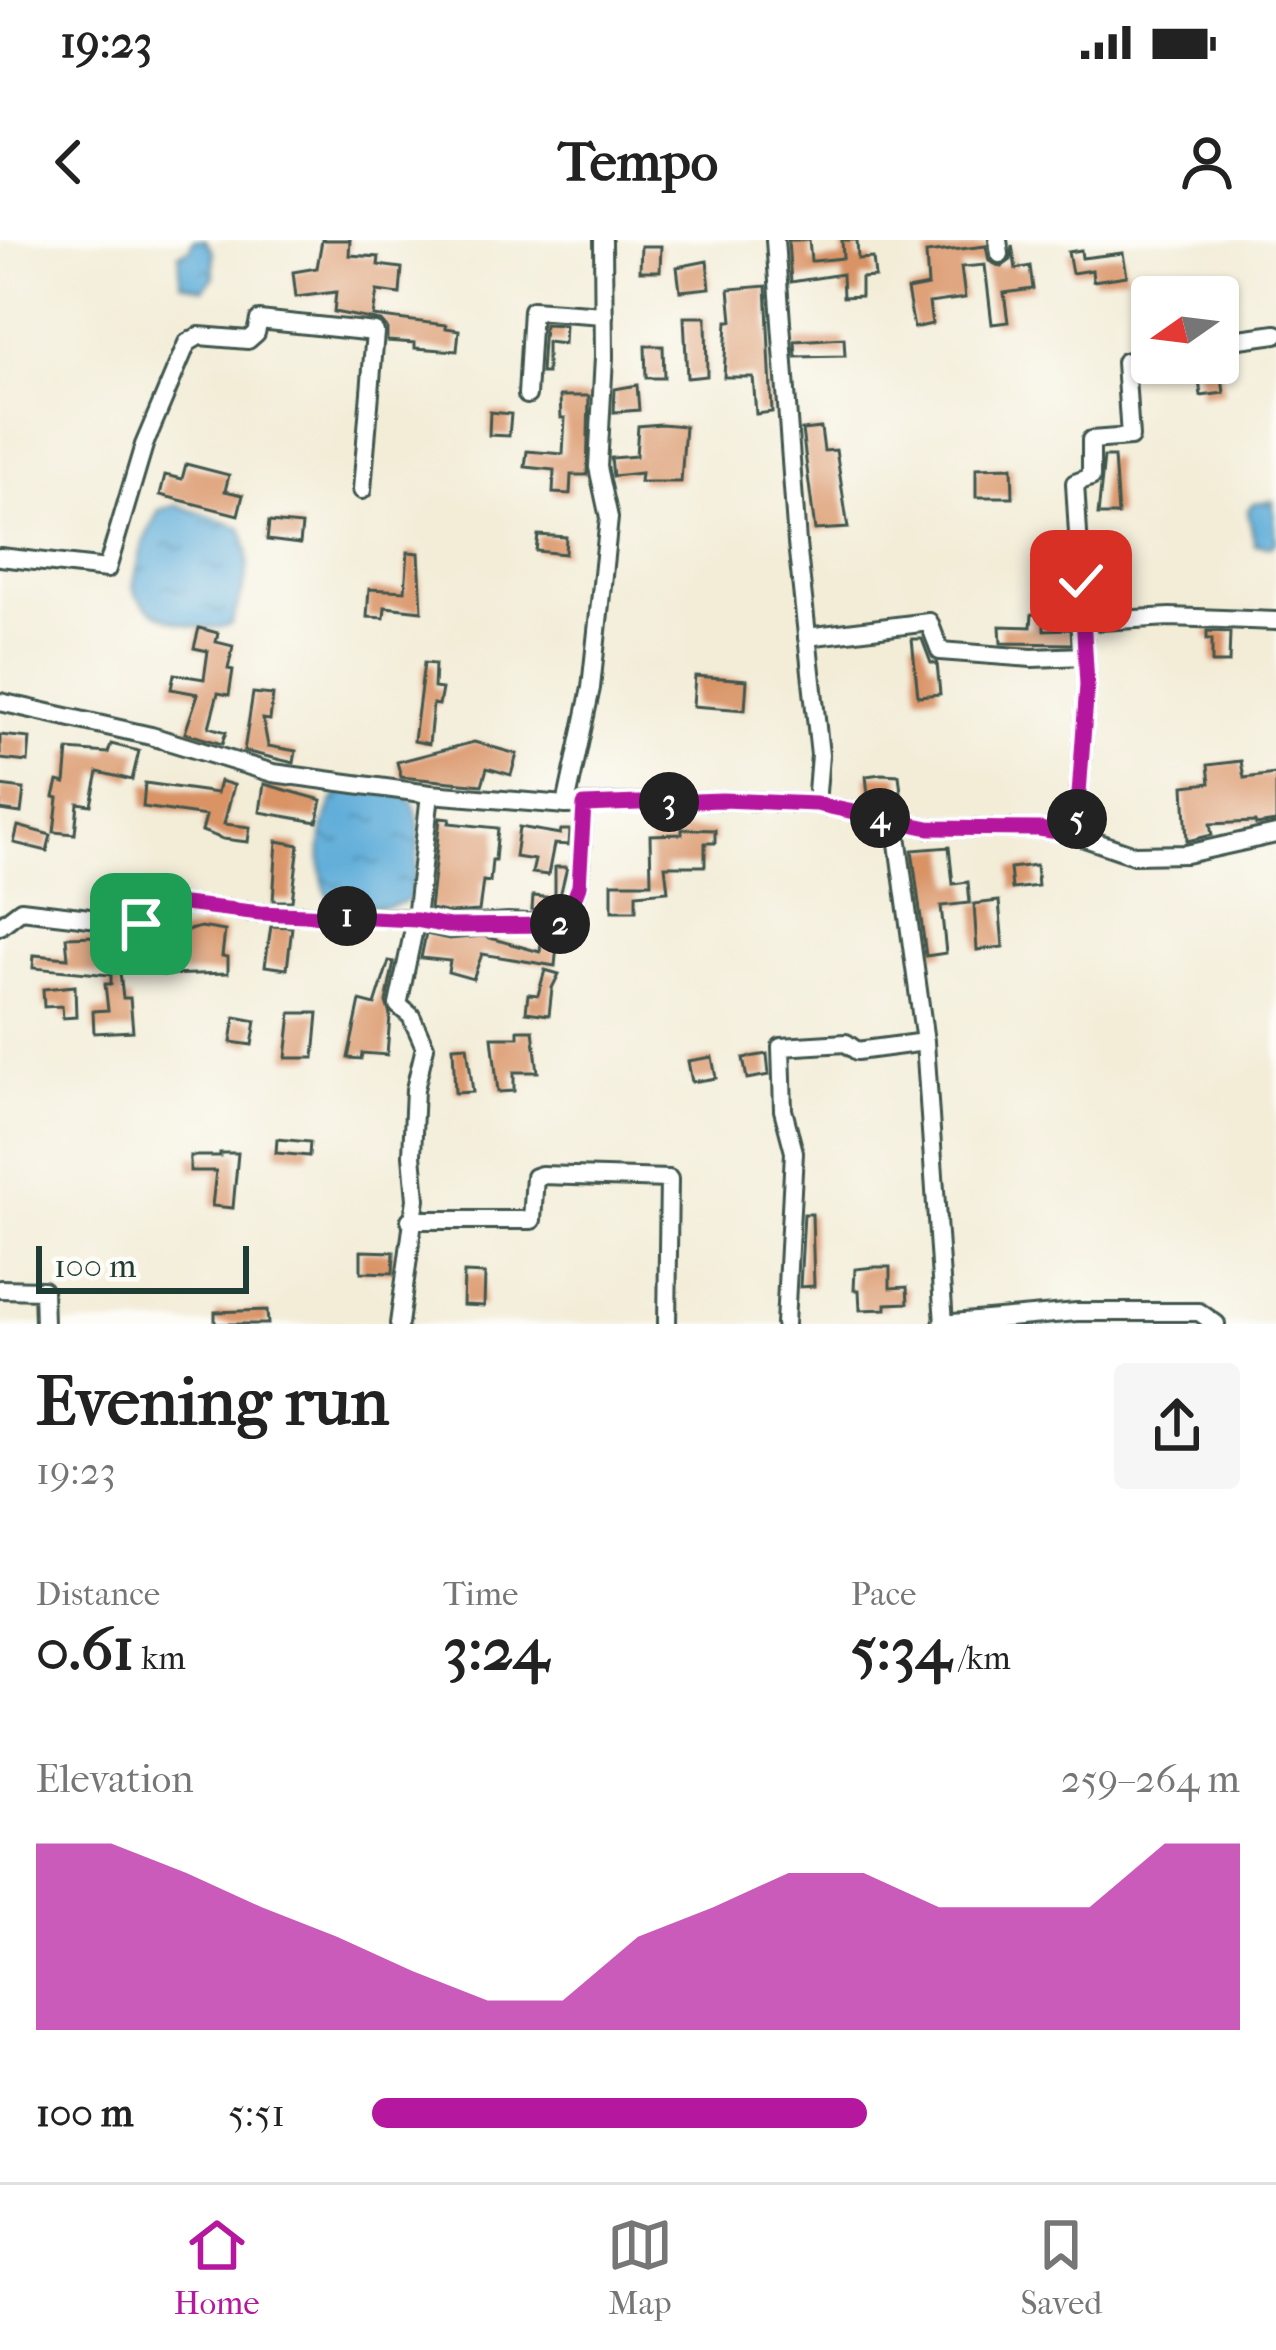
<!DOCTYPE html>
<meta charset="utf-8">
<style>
:root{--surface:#fff;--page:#f6f6f6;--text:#222;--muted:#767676;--line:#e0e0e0;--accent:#b5179e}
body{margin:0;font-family:"IM FELL French Canon",serif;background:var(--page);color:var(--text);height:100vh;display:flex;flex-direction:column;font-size:45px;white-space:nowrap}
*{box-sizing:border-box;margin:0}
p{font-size:39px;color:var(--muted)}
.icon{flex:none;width:66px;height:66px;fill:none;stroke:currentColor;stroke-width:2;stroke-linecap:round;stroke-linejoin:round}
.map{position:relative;height:1084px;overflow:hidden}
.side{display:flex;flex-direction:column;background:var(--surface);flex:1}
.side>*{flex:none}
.needle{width:78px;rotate:256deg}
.tools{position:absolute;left:1131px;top:36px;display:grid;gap:24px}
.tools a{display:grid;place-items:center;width:108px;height:108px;border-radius:12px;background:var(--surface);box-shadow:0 3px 9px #0004;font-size:60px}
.scale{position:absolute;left:36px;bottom:30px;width:213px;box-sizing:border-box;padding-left:12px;border:6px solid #1f3d34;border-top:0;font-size:33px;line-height:42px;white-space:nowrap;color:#1f3d34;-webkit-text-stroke:9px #fdfcf7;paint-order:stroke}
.pin{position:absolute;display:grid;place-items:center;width:102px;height:102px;color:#fff;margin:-51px;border-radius:24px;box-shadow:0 6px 18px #0006}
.km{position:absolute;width:60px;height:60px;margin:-30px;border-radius:50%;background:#222;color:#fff;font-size:33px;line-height:60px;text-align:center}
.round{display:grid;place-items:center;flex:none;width:126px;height:126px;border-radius:12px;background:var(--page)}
.overview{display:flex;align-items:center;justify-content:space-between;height:204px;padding:0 36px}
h1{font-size:66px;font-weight:700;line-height:90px}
.metrics{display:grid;grid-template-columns:repeat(3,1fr);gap:18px;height:204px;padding:12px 36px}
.metrics div{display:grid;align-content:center}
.metrics b{font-size:60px;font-weight:700}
.metrics small{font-size:33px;font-weight:400}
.metrics p{font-size:33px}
.chart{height:336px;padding:24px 36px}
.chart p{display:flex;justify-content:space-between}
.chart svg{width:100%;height:216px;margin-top:12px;fill:var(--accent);opacity:.7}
ul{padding:0 36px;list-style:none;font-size:39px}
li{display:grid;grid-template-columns:192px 144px 1fr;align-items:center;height:90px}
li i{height:30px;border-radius:15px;background:var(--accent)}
.status{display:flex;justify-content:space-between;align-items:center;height:84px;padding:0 60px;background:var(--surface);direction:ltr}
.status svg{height:33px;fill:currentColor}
header{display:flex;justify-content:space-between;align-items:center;height:156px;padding:0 36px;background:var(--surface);font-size:54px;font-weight:700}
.menu{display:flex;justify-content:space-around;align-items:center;height:168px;border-top:3px solid var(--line);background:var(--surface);font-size:33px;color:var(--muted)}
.menu a{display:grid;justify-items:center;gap:6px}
.menu .current{color:var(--accent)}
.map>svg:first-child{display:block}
.water{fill:url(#water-ripples);stroke:#3f7586;stroke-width:3}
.building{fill:#d99365}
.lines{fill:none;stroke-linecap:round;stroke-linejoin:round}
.minor-casing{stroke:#3f574d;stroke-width:22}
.minor{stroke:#fff;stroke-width:16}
.route-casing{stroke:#fff;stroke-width:24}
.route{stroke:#b5179e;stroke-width:15}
</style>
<div class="status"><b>19:23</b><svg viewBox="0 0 49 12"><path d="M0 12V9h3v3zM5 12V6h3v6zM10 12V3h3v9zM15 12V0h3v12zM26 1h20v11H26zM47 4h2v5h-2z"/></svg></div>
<header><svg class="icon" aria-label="back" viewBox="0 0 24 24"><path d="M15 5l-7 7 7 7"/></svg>Tempo<svg class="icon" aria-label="person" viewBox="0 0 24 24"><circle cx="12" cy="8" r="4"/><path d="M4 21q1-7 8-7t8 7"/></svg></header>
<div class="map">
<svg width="1276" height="1084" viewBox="0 0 1276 1084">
<defs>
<pattern id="water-ripples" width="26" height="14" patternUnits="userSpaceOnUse" patternTransform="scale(3)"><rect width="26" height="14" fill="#5fadd9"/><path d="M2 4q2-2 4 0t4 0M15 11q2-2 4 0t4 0" fill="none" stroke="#4e8eb1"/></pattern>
</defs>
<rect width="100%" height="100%" fill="#fdfcf7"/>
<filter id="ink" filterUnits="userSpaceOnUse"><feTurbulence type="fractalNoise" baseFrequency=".00833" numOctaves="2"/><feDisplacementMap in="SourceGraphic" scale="24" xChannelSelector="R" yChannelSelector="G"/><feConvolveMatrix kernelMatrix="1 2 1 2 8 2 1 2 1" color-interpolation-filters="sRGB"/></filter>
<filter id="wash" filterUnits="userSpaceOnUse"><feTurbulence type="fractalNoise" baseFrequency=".004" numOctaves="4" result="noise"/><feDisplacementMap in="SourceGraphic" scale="48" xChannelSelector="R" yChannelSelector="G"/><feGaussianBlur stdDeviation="2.7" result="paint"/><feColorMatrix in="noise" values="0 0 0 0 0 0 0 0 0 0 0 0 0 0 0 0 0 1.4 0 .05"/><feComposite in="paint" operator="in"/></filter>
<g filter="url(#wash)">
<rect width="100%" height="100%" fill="#f3edd8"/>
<g class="water">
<path d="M 193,0 L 205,0 L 213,12 L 214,37 L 203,49 L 181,43 L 179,13 L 190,9 Z"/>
<path d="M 1273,261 L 1276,301 L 1271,306 L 1255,305 L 1248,271 L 1254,263 Z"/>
<path d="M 177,265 L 241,288 C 256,323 243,351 231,384 C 204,396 141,377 133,347 L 143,303 L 159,270 Z"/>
<path d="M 357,550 C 371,552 393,551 406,557 C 429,569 415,638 409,659 C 386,673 358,668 332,664 C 313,632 319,580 339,551 Z"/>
</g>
<g id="blocks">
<g class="building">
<path d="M 322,0 L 350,0 L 349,15 L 379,17 L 378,25 L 402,28 L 400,54 L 377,51 L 373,76 L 446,85 L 446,88 L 459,90 L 457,111 L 415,108 L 415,103 L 387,101 L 387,88 L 381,81 L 334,72 L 336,52 L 296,57 L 293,32 L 317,28 Z"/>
<path d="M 788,0 L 809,0 L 811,21 L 814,21 L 843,18 L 842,0 L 857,0 L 858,19 L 873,18 L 875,37 L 861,38 L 861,56 L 843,57 L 842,34 L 791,42 Z"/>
<path d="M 1012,5 L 1016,29 L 1030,26 L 1033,49 L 1004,53 L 1008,82 L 992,84 L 985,25 L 961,27 L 965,58 L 929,63 L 932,84 L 914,88 L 907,50 L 928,46 L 926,13 L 986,6 L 989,21 L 1001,27 L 1011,20 Z"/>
<path d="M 641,6 L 661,6 L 660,31 L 640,31 Z"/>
<path d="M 1081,10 L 1082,18 L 1123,13 L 1127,36 L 1093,41 L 1092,30 L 1072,33 L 1068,12 Z"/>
<path d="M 707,21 L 710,48 L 680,51 L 677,27 Z"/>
<path d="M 766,46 L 772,172 L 756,174 L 753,137 L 724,137 L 727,81 L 732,81 L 729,49 Z"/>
<path d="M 684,77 L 706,77 L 707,136 L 687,138 Z"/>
<path d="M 544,84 L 565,85 L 564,104 L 547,102 L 547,133 L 541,133 Z"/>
<path d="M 844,98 L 845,116 L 796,117 L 795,101 Z"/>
<path d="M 645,106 L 663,106 L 664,138 L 646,138 Z"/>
<path d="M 1197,123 L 1220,123 L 1224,153 L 1201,156 Z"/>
<path d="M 637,145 L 639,170 L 614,172 L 615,149 Z"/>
<path d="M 560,156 L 589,156 L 587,235 L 571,235 L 570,254 L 553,253 L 554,230 L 525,227 L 527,211 L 563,214 L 565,178 L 561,178 Z"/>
<path d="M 490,172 L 511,174 L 509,196 L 489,195 Z"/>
<path d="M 661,184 L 685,186 L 681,242 L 640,242 L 641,233 L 613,236 L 611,218 L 636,216 L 638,186 Z"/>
<path d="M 821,188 L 824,211 L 836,210 L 848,288 L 815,290 L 802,190 Z"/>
<path d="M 1104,217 L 1114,217 L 1118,275 L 1098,275 Z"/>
<path d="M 186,224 L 229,235 L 225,251 L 243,255 L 238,275 L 160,255 L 165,235 L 182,239 Z"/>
<path d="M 1012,227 L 1013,257 L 976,257 L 976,228 Z"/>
<path d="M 269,282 L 302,285 L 300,304 L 267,300 Z"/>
<path d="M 538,295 L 566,297 L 565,314 L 536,311 Z"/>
<path d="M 408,312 L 419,313 L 422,371 L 385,367 L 384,378 L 367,377 L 369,349 L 405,351 Z"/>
<path d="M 1032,374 L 1044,375 L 1044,390 L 1071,389 L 1072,404 L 1001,403 L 1000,386 L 1031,387 Z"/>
<path d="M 199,388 L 218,393 L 216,402 L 233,406 L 228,429 L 233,430 L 229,455 L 218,453 L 209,487 L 226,492 L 222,504 L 185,493 L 198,454 L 171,449 L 174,434 L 204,439 L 208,411 L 194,408 Z"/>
<path d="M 1207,391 L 1230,392 L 1229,423 L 1212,423 L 1212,399 L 1207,399 Z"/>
<path d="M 912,399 L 922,399 L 931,423 L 937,423 L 940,454 L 918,456 Z"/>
<path d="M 424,423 L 435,424 L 434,448 L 442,449 L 439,465 L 433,464 L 429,504 L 414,501 Z"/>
<path d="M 695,436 L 747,440 L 745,470 L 693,466 Z"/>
<path d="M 253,453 L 273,455 L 270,480 L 263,479 L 268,506 L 296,511 L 294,523 L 244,511 Z"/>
<path d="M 0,495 L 30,498 L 28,522 L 0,519 Z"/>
<path d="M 474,502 L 517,514 L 511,535 L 487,528 L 482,545 L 401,537 L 397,522 Z"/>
<path d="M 111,504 L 139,511 L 132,540 L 98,532 L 91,565 L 78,563 L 75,594 L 54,592 L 58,558 L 54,557 L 58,541 L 65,543 L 68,510 L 108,513 Z"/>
<path d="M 1241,521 L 1244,538 L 1276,534 L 1276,582 L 1256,585 L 1255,582 L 1210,584 L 1212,595 L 1187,601 L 1184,546 L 1210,543 L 1208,525 Z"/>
<path d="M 881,534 L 899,535 L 903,569 L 869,562 L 866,536 Z"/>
<path d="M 220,541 L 234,545 L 224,584 L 250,587 L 248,602 L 223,599 L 202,591 L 206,576 L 143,567 L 145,543 L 217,553 Z"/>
<path d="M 264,544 L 322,560 L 317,582 L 260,572 Z"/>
<path d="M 0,546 L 24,549 L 21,573 L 0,570 Z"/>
<path d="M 440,578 L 450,579 L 449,583 L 498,588 L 495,620 L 492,620 L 490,642 L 483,641 L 479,671 L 450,673 L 430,669 Z"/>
<path d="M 18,586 L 51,595 L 47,611 L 14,603 Z"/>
<path d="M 519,587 L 560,594 L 561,590 L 570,590 L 569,605 L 554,604 L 548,635 L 532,633 L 535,620 L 515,617 Z"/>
<path d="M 682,589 L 715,590 L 715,603 L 705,603 L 705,626 L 665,626 L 668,651 L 636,654 L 636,671 L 612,671 L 612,643 L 651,643 L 650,595 L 682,594 Z"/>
<path d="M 277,601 L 299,605 L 292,661 L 273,661 Z"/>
<path d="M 949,607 L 953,644 L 968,642 L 970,663 L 941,666 L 946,713 L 926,716 L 912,610 Z"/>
<path d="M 1036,625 L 1038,646 L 1012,649 L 1010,628 Z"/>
<path d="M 555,627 L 567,627 L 558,664 L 554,660 L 553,672 L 532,670 L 533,656 L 555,658 Z"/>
<path d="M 999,661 L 1003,707 L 977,710 L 974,664 Z"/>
<path d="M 165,684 L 168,695 L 201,687 L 225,691 L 222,716 L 228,717 L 228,733 L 163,735 L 162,722 L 143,724 L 141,705 L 148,704 L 145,696 Z"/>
<path d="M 271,686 L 292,687 L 287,729 L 265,726 Z"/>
<path d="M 426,694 L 449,699 L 483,696 L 540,712 L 541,704 L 557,705 L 555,726 L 482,714 L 473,739 L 448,732 L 450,721 L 421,718 Z"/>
<path d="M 97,696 L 97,702 L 116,700 L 123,758 L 130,758 L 133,791 L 94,793 L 93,771 L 108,770 L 105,744 L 111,744 L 111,735 L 33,728 L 34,715 L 68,718 L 66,697 Z"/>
<path d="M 389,721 L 394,722 L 386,762 L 390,775 L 387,815 L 362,813 L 361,819 L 348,818 L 360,761 L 375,765 Z"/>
<path d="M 545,730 L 559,734 L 552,748 L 549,775 L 526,772 L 528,754 L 538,755 Z"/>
<path d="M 75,746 L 76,777 L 63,778 L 62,766 L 44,767 L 43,749 Z"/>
<path d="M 291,773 L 318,773 L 314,818 L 286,818 Z"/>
<path d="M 235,777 L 256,781 L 252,805 L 231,802 Z"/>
<path d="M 518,790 L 533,790 L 538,832 L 514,832 L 514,851 L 498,852 L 492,797 L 518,797 Z"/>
<path d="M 467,806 L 473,852 L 455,853 L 453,807 Z"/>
<path d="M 767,814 L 769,835 L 747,839 L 743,818 Z"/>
<path d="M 712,817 L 716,838 L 692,842 L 688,821 Z"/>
<path d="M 277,899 L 310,902 L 309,916 L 276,913 Z"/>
<path d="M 220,913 L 238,913 L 233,968 L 212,966 L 216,931 L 190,931 L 190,916 L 220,916 Z"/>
<path d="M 804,974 L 812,974 L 814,1046 L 800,1047 Z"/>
<path d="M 361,1011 L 394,1012 L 393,1033 L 361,1032 Z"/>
<path d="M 875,1027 L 890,1027 L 890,1048 L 907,1047 L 908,1063 L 886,1064 L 886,1069 L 860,1070 L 859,1050 L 854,1050 L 855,1029 Z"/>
<path d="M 464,1033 L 485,1034 L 484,1066 L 463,1065 Z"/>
<path d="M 267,1070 L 268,1084 L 215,1084 L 215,1072 Z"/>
</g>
</g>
</g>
<g filter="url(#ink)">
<use href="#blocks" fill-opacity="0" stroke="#3f574d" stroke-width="3"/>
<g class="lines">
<g class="minor-casing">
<g id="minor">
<path d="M 775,0 L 797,303 L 820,515 L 816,564"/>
<path d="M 998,0 L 1000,14"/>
<path d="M 1218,102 L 1276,94"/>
<path d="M 527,155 L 532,70 L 604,75"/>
<path d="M 0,317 L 107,329 L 144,205 L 187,103 L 199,96 L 248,100 L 256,93 L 259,80 L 375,92 L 362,250"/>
<path d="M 1083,382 L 1170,377 L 1276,381"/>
<path d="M 807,397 L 929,382 L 940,411 L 1032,418 L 1085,416"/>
<path d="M 0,462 L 151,496 L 273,533 L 430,554 L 566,565 L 722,560 L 816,564 L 929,588 L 1039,589 L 1076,595 L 1134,615 L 1186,614 L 1276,594"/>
<path d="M 566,565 L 591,448 L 609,278 L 598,227 L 604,117 L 603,0"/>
<path d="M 895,581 L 925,802 L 944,1084"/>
<path d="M 1076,595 L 1087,445 L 1075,243 L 1091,237 L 1091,200 L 1130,197 L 1125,122 L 1152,115"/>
<path d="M 0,686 L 21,670 L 141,684 L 176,663 L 260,673 L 416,679 L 449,686 L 508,682 L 564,685 L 579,646 L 584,565"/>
<path d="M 410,980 L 532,980 L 535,937 L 541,935 L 669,939 L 667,1084"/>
<path d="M 0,1049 L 43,1050 L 44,1084"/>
<path d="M 399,1084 L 416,959 L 412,915 L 415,849 L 425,807 L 411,776 L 398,765 L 416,679 L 430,554"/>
<path d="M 785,1084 L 794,912 L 783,870 L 781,807 L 846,803 L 857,811 L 925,802"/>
<path d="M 942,1084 L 1077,1072 L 1199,1072 L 1216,1084"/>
</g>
</g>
<use href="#minor" class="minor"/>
</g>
</g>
<g class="lines" filter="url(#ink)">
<g class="route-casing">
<path id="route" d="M 141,684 L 176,663 L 260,673 L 416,680 L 449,686 L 564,685 L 579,646 L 584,565 L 722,560 L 816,564 L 929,588 L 1039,589 L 1076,595 L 1087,445 L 1081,341"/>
</g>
<use href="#route" class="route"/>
</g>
</svg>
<div class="tools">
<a><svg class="needle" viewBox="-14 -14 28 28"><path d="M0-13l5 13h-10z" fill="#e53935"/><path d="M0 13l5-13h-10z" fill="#767676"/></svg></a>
</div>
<div class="scale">100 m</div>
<div class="pin" style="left:141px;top:684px;background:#1e9e55"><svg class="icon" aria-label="arrive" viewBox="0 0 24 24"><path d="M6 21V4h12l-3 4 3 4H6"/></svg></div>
<div class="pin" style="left:1081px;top:341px;background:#d93025"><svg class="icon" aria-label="check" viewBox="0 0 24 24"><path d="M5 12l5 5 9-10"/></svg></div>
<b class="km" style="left:347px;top:676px">1</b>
<b class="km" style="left:560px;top:684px">2</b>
<b class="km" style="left:669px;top:562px">3</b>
<b class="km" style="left:880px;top:578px">4</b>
<b class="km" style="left:1077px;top:579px">5</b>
</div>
<section class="side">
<div class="overview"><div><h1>Evening run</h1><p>19:23</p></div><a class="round"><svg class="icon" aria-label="share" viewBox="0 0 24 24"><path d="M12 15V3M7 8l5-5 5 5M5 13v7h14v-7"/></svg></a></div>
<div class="metrics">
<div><p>Distance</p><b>0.61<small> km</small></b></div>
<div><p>Time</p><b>3:24</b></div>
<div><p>Pace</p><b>5:34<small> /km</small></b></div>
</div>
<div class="chart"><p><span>Elevation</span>259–264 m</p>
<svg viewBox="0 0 160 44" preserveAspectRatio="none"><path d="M0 44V6L10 6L20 12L30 19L40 25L50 32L60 38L70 38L80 25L90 19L100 12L110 12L120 19L130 19L140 19L150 6L160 6V44z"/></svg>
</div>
<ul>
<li><b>100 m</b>5:51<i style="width:57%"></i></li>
</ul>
</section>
<nav class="menu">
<a class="current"><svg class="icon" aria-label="home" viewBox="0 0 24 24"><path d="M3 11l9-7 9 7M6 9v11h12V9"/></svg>Home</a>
<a><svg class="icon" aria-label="map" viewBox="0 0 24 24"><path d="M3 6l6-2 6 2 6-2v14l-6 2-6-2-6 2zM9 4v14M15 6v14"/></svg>Map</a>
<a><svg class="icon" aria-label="saved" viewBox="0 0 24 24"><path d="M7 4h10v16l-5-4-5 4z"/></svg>Saved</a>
</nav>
